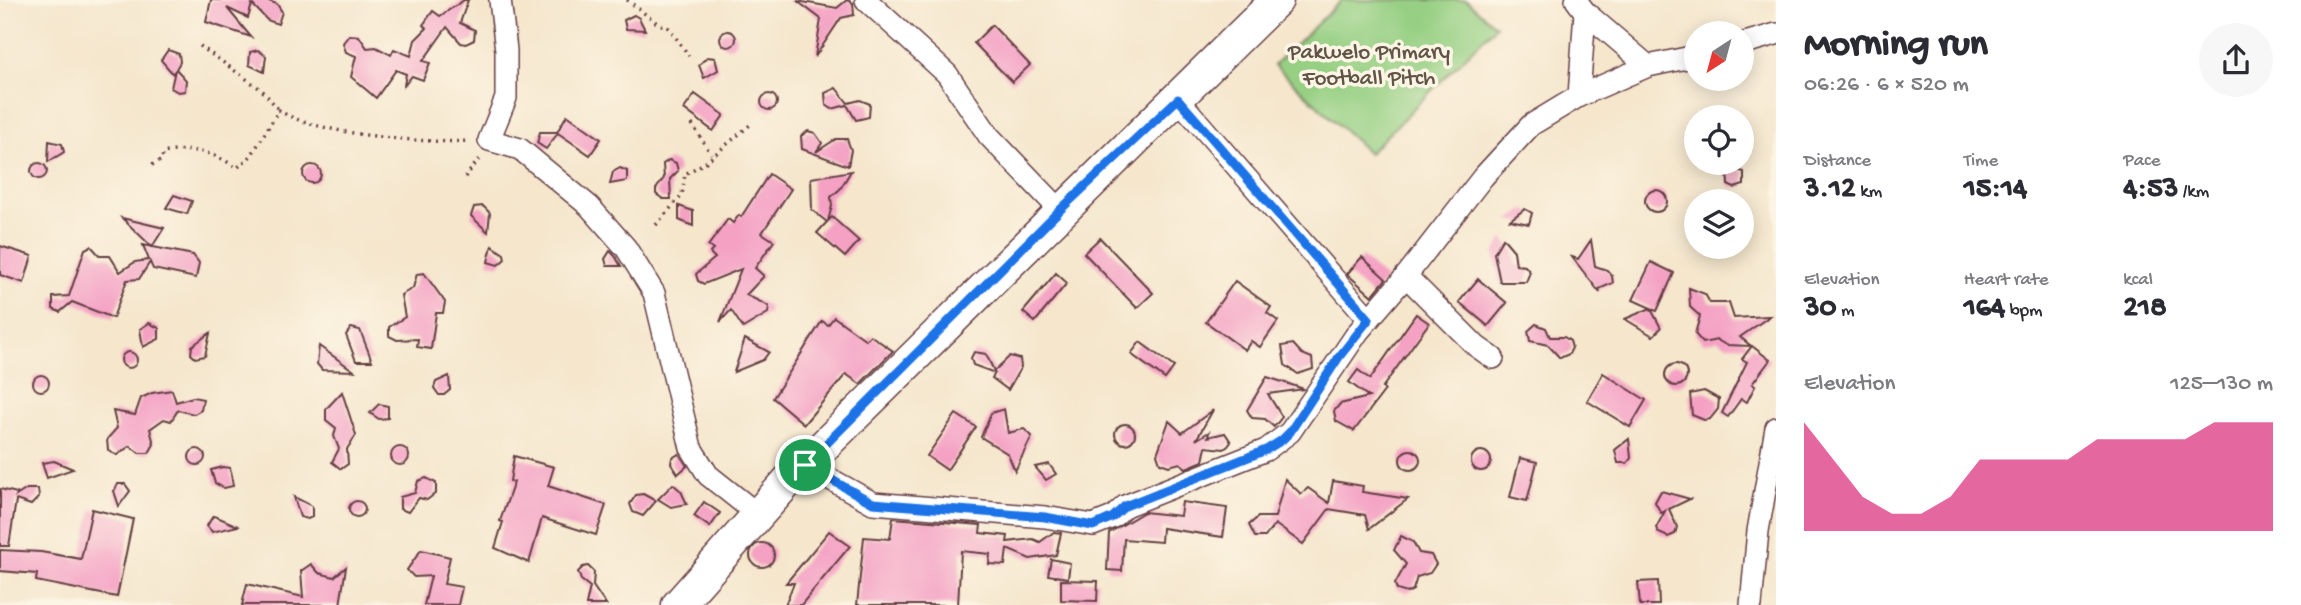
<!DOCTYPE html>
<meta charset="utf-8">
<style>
:root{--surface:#fff;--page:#f7f7f7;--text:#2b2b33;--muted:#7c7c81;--accent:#db2777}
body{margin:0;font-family:"Gochi Hand",sans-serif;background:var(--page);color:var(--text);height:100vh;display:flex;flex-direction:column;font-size:26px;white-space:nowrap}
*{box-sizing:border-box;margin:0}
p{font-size:23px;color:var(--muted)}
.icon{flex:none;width:38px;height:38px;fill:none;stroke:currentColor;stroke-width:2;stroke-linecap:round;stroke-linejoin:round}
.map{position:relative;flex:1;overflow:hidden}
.details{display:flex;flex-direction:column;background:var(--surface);width:525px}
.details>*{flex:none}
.needle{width:46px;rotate:216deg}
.controls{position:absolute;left:1684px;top:21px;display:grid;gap:14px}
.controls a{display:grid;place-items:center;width:70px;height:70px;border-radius:50%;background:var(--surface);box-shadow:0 4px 18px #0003;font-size:35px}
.pin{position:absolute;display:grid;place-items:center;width:60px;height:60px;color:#fff;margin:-30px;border:4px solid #fff;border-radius:50%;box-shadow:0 2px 7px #0007}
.round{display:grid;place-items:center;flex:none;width:74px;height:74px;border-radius:37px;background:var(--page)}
.headline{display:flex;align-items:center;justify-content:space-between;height:119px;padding:0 28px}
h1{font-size:38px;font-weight:700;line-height:52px}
.figures{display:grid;grid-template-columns:repeat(3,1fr);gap:10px;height:119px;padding:7px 28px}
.figures div{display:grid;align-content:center}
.figures b{font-size:30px;font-weight:700}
.figures small{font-size:19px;font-weight:400}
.figures p{font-size:19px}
.chart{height:196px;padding:14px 28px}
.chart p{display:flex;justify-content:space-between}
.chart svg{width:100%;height:126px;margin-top:7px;fill:var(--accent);opacity:.7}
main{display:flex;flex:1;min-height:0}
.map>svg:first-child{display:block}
.green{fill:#97d084;stroke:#707858;stroke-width:2}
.building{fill:#f4a1c4}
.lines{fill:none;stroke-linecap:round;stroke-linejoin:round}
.street-casing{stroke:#643d43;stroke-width:24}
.secondary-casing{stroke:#643d43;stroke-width:35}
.path{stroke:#643d43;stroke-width:3.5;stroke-dasharray:2 5;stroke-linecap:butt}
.street{stroke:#fff;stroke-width:21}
.secondary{stroke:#fff;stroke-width:32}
.route-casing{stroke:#fff;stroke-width:14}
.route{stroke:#1a73e8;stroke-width:9}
.labels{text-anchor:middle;stroke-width:7;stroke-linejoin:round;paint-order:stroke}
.park-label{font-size:23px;fill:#615446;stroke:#fcf5e5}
</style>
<main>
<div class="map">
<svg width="1776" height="605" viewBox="0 0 1776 605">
<rect width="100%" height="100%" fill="#fcf5e5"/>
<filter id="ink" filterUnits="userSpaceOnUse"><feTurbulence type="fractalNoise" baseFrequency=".0143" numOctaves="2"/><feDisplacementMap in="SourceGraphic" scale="14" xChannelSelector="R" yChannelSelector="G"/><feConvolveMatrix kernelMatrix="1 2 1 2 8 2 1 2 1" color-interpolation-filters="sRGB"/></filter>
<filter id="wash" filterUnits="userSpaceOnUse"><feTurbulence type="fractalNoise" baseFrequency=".00686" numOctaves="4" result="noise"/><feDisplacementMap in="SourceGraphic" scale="28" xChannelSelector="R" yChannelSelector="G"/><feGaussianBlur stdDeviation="1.57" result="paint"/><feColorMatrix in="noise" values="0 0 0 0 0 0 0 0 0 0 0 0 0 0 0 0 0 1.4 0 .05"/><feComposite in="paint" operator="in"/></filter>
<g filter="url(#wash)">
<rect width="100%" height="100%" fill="#f5e6cc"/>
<path class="green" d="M 1342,0 L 1466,0 L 1496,26 L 1369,153 L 1274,65 Z"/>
<g id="blocks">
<g class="building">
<path d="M 211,0 L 266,0 L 277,4 L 282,12 L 278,24 L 267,20 L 252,4 L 248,18 L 227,8 L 251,37 L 206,22 Z"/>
<path d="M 464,0 L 468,0 L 460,23 L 475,30 L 474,40 L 466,44 L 461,43 L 447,27 L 423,61 L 430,63 L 423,80 L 412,76 L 404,86 L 406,74 L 396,70 L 376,98 L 351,77 L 356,56 L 346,52 L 343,43 L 349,35 L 359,36 L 367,48 L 376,47 L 391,55 L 394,49 L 411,56 L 415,40 L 427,28 L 423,25 L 433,11 L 440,16 Z"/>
<path d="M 847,0 L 853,3 L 854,15 L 841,18 L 815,57 L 821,19 L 797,1 L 837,8 Z"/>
<path d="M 634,15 L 639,18 L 645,30 L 626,29 L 624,20 Z"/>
<path d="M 992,25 L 1030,65 L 1012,82 L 974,43 Z"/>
<circle cx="728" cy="39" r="8"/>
<path d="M 168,50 L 179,54 L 180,62 L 176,69 L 186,80 L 185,91 L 178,92 L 171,88 L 175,70 L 173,74 L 161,60 Z"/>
<path d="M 258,50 L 266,56 L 264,72 L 249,65 L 250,52 Z"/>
<path d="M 707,57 L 715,58 L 718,70 L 704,78 L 699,65 Z"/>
<path d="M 836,88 L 848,103 L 860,100 L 870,104 L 869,117 L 856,120 L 847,105 L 832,109 L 826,105 L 825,93 Z"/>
<circle cx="769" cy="102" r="8"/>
<path d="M 695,94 L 724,115 L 713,131 L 684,109 Z"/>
<path d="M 567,115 L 601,139 L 590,155 L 558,133 L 546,149 L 537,143 L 540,132 L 557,132 Z"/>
<path d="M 808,131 L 815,133 L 822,143 L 816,152 L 836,139 L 847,139 L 851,150 L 848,166 L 802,149 L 801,136 Z"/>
<path d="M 49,141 L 62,144 L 64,152 L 48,162 Z"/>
<path d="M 669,160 L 676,163 L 678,171 L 670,179 L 671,199 L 663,199 L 656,194 L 656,189 L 664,178 L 663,164 Z"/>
<circle cx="39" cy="171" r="8"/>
<circle cx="312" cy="174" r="9"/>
<path d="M 1727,167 L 1744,172 L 1744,185 L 1734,188 L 1728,185 Z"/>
<path d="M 620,168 L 627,171 L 627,181 L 610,184 L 613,172 Z"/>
<path d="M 851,171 L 840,189 L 831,197 L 832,206 L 828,221 L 832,217 L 859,241 L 845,257 L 817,233 L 827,222 L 812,210 L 811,178 Z"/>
<path d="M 769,174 L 791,189 L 762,233 L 774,241 L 755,268 L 764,276 L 746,295 L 765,304 L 769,307 L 768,313 L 743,328 L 731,310 L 720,322 L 741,269 L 704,284 L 698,281 L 696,274 L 715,258 L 710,253 L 713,249 L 708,246 L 728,219 L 733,223 L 739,215 L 741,217 Z"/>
<circle cx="1656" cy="201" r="11"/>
<path d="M 174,195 L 192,201 L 187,214 L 166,208 Z"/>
<path d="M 483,206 L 490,213 L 488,232 L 471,216 L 474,207 Z"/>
<path d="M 679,206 L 693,211 L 693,226 L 679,220 Z"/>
<path d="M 1525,209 L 1532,213 L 1529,224 L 1510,220 Z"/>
<path d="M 122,218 L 164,228 L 152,247 Z"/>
<path d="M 1100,238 L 1153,293 L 1137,308 L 1084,253 Z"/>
<path d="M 1503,238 L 1514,251 L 1516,265 L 1525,266 L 1530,272 L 1526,282 L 1500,282 L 1494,253 Z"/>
<path d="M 1591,240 L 1595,266 L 1607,270 L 1612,276 L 1613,283 L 1599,289 L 1600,293 L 1572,257 L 1578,259 Z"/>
<path d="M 143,245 L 193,255 L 199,263 L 196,278 L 153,269 L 150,262 L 139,279 L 127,280 L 113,318 L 72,302 L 60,312 L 53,309 L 53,297 L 69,296 L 85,249 L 91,246 L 100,256 L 110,256 L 120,272 L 135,262 L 149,260 Z"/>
<path d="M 0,246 L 32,256 L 24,283 L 0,275 Z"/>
<path d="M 492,246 L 504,254 L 505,259 L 498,265 L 488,262 Z"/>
<path d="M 610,251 L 615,256 L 621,266 L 607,266 L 605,259 Z"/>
<path d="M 1362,257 L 1386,279 L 1372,296 L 1347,274 Z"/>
<path d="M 1651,262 L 1674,273 L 1657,311 L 1651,309 L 1661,328 L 1653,336 L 1625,319 L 1651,308 L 1633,300 Z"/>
<path d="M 424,273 L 445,302 L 443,313 L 436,313 L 431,349 L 417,347 L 418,339 L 397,340 L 389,336 L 389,327 L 405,317 L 401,295 L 413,288 L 417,274 Z"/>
<path d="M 1056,273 L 1067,283 L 1035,322 L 1023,312 Z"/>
<path d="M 1478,279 L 1507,303 L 1488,326 L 1459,302 Z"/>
<path d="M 1235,281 L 1271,307 L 1267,313 L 1278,321 L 1260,347 L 1251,341 L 1245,350 L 1206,322 Z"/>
<path d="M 1689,288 L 1705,294 L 1710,303 L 1729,303 L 1734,318 L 1770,316 L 1740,337 L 1751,346 L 1726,345 L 1717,340 L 1703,343 L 1695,334 L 1700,316 L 1690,307 Z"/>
<path d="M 1416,314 L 1429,323 L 1382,388 L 1385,390 L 1354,431 L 1336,421 L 1334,411 L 1340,404 L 1369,397 L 1349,382 L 1358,370 L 1370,379 Z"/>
<path d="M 834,317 L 866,340 L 870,335 L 893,351 L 860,384 L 846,374 L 804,424 L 773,398 L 822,321 L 828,325 Z"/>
<path d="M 149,323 L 159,328 L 159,339 L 143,347 L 140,329 Z"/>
<path d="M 1536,324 L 1546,328 L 1550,337 L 1564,337 L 1570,341 L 1572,348 L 1569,354 L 1560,358 L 1548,345 L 1530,341 L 1528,331 Z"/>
<path d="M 351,328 L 360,330 L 372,361 L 356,361 L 346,335 Z"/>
<path d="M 210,333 L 205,356 L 195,358 L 191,354 L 192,346 Z"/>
<path d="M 745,339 L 769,352 L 763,360 L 734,372 Z"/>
<path d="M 1140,342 L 1174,367 L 1165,379 L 1131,354 Z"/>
<path d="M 1293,344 L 1302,354 L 1312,358 L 1313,369 L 1298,374 L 1285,365 L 1282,346 Z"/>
<path d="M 319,346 L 354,371 L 322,370 L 317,364 Z"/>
<path d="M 1752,346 L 1770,360 L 1752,384 L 1755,386 L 1747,402 L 1741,399 L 1728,417 L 1722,413 L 1747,362 L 1742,359 Z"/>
<path d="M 974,352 L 986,354 L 994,371 L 1010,356 L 1020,359 L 1021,367 L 1008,390 L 992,378 L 995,373 L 973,365 L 971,358 Z"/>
<circle cx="129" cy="360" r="8"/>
<circle cx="1676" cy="375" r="11"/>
<path d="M 1603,373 L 1646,400 L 1630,427 L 1587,401 Z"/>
<circle cx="41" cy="383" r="8"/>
<path d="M 449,376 L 450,390 L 444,395 L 439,395 L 434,388 L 436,382 Z"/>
<path d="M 1267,377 L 1304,389 L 1268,394 L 1282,417 L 1274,427 L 1265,419 L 1252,418 L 1247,410 Z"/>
<path d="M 172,390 L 176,402 L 193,397 L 203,399 L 201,410 L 194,414 L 178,410 L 171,421 L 164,419 L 150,429 L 154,444 L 149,453 L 139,453 L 130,446 L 117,455 L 108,450 L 107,439 L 117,428 L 113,411 L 135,415 L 141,398 L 152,393 Z"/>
<path d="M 1704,391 L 1719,399 L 1718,409 L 1710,419 L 1704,420 L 1692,415 L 1690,394 Z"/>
<path d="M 342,392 L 356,435 L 347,449 L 348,464 L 341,469 L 332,462 L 339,449 L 334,436 L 336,428 L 326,420 L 326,409 Z"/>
<path d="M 379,404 L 388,406 L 388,418 L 379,419 L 370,413 Z"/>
<path d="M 1004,409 L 1008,433 L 1024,429 L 1032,436 L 1015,471 L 1008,454 L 981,437 L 991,413 Z"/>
<path d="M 1213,410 L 1196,440 L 1209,432 L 1208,437 L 1225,433 L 1231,442 L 1228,446 L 1224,449 L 1206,447 L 1203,461 L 1186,468 L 1180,463 L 1169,466 L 1160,463 L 1157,454 L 1169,421 L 1182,433 Z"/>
<path d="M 956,414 L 976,427 L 947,470 L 927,456 Z"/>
<circle cx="1125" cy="434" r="10"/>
<path d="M 1629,439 L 1631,458 L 1627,463 L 1618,463 L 1615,450 Z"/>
<circle cx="400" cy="456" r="9"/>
<circle cx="197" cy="457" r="8"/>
<circle cx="1410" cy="460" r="10"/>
<circle cx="1481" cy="461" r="10"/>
<path d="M 679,454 L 687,466 L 678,474 L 671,463 L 672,458 Z"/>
<path d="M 514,456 L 554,467 L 548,486 L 606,505 L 596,535 L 542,518 L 529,563 L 495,548 L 503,522 L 500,521 L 514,482 L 510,481 Z"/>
<path d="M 1520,458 L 1537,462 L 1527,501 L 1510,497 Z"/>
<path d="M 54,461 L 73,469 L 47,478 L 42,463 Z"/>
<path d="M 1049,464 L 1056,474 L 1046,480 L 1035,467 Z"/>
<path d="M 223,467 L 230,468 L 233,486 L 224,488 L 215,483 L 211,470 Z"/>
<path d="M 426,478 L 436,483 L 436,493 L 427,500 L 419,498 L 408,512 L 400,509 L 400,497 L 415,493 L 418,481 Z"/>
<path d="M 1285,479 L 1301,494 L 1308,488 L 1329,503 L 1333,481 L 1363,486 L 1362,492 L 1408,499 L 1369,529 L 1365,515 L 1329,509 L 1303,544 L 1275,524 L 1265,537 L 1255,537 L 1249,525 L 1258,517 L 1275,517 Z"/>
<path d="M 118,484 L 125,484 L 130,491 L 119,506 L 114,491 Z"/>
<path d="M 673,484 L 681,491 L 687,504 L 671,507 L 658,499 Z"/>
<path d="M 0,489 L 17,493 L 16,496 L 27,489 L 38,489 L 39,497 L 31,505 L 16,500 L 9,546 L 0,546 Z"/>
<path d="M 1661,491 L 1690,499 L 1669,509 L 1677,527 L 1675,534 L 1668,537 L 1659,533 L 1656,528 L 1665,511 L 1661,513 L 1655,502 Z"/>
<path d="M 643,494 L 656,501 L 643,516 L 633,512 L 630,504 L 636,495 Z"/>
<path d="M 294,497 L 312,506 L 312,517 L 308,519 L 300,517 Z"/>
<circle cx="357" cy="509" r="8"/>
<path d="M 704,502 L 720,513 L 710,527 L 694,516 Z"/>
<path d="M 1182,502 L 1227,508 L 1223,537 L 1162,528 L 1161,542 L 1124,539 L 1122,571 L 1107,570 L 1109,533 L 1144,512 L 1180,516 Z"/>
<path d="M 92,509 L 133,519 L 117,597 L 36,581 L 37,574 L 0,571 L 0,550 L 41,552 L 81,559 Z"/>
<path d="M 213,516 L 217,517 L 238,526 L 212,532 L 207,526 Z"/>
<path d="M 893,518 L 981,525 L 980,533 L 1008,536 L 1007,542 L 1033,539 L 1040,542 L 1054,532 L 1061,533 L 1056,555 L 1030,559 L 1007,549 L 1005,565 L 989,564 L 990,554 L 961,551 L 958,605 L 857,605 L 864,537 L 890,539 Z"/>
<path d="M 829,531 L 850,546 L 801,605 L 785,605 L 794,583 L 786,583 Z"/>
<path d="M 1401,536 L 1413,542 L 1419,553 L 1431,555 L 1436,564 L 1430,573 L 1417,577 L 1413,590 L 1407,593 L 1397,590 L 1395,584 L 1406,564 L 1394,550 Z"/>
<circle cx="762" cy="555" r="12"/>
<path d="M 421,550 L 450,557 L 444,584 L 462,587 L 458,605 L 424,605 L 431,576 L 414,577 L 407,570 Z"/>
<path d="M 1051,559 L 1070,563 L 1068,578 L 1048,575 Z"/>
<path d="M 311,564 L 319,573 L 334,577 L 346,567 L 340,605 L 242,605 L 247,584 L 303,597 L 301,571 Z"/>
<path d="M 588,566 L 594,572 L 593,586 L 606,605 L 586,605 L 590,587 L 581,580 L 578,572 L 583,567 Z"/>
<path d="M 1061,580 L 1098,581 L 1097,601 L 1061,600 Z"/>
<path d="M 1658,581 L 1659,605 L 1640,605 L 1638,582 Z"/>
</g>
</g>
</g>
<g filter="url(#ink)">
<use href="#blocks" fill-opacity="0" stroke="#643d43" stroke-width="2"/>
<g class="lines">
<g class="street-casing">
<g id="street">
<path d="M 500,0 L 506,50 L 506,98 L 489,140 L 520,149 L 589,206 L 626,248 L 654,293 L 691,448 L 708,475 L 757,514"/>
<path d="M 866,0 L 947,74 L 989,136 L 1060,210"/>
<path d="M 1576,0 L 1585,12 L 1648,66"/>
<path d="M 1741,44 L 1776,34"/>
<path d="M 1579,96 L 1585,12"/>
<path d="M 1178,99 L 1369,319"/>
<path d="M 1406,276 L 1476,346 L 1493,358"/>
<path d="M 805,465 L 873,503 L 1045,517 L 1093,525 L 1113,517 L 1125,506 L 1266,450 L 1290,432 L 1358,332 L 1406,276 L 1483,177 L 1531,125 L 1579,96 L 1648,66 L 1696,56"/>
<path d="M 1751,605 L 1758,531 L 1776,428"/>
</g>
</g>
<g class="secondary-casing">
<path id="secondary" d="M 678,605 L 789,480 L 1277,0"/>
</g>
<g class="path">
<path d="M 627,0 L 657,23 L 669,28 L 689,56"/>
<path d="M 200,46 L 262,90 L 279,110"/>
<path d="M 692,124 L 711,154"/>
<path d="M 152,165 L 162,160 L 163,153 C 192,147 212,151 237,168 L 251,156 L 279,110 C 311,134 428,144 469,141"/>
<path d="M 465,177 L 481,157"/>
<path d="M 656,225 L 682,195 L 685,174 L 706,162 L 750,125"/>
</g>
<use href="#street" class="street"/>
<use href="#secondary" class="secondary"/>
</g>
</g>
<g class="lines" filter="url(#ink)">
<g class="route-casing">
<path id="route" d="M 1178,99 L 1369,319 L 1339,357 L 1290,432 L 1282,440 L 1266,450 L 1125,506 L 1113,517 L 1093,526 L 1045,517 L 873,503 L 805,465 L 1060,210 Z"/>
</g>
<use href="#route" class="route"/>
</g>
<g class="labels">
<g class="park-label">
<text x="1369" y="58">Pakwelo Primary<tspan x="1369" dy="26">Football Pitch</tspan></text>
</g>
</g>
</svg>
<div class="controls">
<a><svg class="needle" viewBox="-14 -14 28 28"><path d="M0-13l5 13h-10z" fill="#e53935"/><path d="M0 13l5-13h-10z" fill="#7c7c81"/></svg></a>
<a><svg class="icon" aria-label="locate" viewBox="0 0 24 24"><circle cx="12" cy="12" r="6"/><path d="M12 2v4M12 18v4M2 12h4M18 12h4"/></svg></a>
<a><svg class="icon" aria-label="layers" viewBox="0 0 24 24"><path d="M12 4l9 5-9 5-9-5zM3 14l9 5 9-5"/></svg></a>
</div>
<div class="pin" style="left:805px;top:465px;background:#1e9e55"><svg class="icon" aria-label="arrive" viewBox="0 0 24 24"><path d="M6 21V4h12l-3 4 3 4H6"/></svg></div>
</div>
<section class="details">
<div class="headline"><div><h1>Morning run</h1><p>06:26 · 6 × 520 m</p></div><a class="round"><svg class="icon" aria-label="share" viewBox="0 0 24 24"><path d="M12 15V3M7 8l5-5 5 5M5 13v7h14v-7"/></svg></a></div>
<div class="figures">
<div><p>Distance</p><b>3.12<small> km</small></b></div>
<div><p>Time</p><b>15:14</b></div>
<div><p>Pace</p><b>4:53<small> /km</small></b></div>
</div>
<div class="figures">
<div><p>Elevation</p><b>30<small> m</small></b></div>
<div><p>Heart rate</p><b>164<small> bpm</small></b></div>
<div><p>kcal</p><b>218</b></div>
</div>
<div class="chart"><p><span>Elevation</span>125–130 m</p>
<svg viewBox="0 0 160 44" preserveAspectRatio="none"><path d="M0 44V6L10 19L20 32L30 38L40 38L50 32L60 19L70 19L80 19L90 19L100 12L110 12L120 12L130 12L140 6L150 6L160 6V44z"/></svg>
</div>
</section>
</main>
